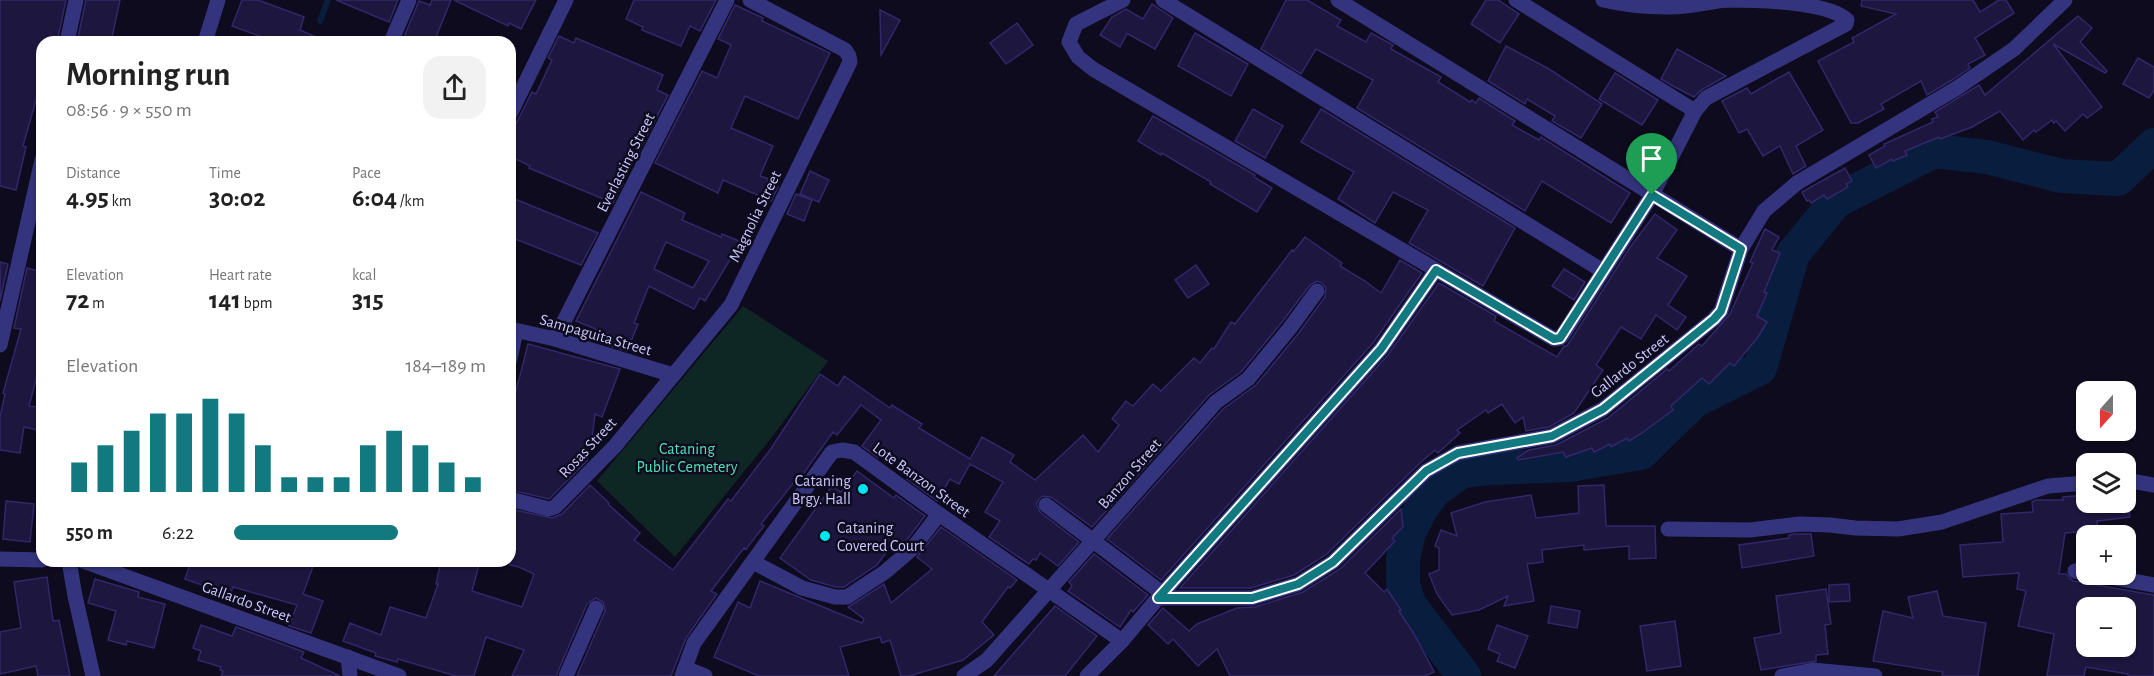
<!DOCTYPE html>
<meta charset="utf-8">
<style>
:root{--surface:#fff;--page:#f2f2f2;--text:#222;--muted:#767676;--accent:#137980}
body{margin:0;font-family:"Alegreya Sans",sans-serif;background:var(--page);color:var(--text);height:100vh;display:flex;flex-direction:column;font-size:22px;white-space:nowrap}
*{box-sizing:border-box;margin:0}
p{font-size:20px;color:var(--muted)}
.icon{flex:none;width:33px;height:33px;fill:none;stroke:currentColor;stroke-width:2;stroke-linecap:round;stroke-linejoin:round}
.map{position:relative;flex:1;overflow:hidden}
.panel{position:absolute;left:36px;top:36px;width:480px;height:531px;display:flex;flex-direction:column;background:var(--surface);border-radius:18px;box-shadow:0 2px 4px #0004}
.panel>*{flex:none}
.needle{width:39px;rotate:201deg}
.controls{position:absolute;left:2076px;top:381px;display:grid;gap:12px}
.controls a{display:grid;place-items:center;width:60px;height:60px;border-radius:12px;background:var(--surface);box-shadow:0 2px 4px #0004;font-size:30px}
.pin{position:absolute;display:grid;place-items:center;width:51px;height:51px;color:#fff;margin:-62px -26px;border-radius:50% 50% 50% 0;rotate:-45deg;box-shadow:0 0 6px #0007}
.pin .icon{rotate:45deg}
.round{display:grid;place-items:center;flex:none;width:63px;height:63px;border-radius:18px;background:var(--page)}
.overview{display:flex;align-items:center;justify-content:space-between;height:102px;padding:0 30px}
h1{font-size:33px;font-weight:700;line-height:45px}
.stats{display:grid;grid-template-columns:repeat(3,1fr);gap:9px;height:102px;padding:6px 30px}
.stats div{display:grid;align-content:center}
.stats b{font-size:26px;font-weight:700}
.stats small{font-size:16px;font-weight:400}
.stats p{font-size:16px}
.chart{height:168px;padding:12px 30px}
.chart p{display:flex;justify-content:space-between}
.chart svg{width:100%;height:108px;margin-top:6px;stroke:var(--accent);stroke-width:6}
ul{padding:0 30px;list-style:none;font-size:20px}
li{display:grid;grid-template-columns:96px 72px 1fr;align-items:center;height:45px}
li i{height:15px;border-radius:8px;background:var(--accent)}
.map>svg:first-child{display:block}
.green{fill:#0e2725}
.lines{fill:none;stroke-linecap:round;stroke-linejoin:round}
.stream{stroke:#091e3e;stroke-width:6}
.river{stroke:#091e3e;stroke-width:34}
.building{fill:#1d163e;stroke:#32276b;stroke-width:1.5;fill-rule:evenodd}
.minor{stroke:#34347e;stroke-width:15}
.tertiary{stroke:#34347e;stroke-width:15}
.route-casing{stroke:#fff;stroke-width:12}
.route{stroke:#137980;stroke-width:8}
.poi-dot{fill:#00e3f2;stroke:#0d0b1d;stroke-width:2}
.labels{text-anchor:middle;stroke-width:5;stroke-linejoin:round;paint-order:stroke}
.street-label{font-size:16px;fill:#cbc7ff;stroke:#0d0b1d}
.park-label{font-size:16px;fill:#50e2b8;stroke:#0d0b1d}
.poi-label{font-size:16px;fill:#cbc7ff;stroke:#0d0b1d;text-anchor:end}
</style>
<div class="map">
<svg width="2154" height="676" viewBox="0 0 2154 676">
<rect width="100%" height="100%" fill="#0d0b1d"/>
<path class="green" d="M 743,306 L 828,361 L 773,436 L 675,557 L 597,481 Z"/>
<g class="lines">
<path class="stream" d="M 320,21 L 328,0"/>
<path class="river" d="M 1464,676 L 1409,604 L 1403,584 L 1403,558 L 1409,533 L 1421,509 L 1435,490 L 1462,471 L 1491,468 L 1570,465 L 1641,453 L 1694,401 L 1760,368 L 1793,254 L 1836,201 L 1934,151 L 1987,157 L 2061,176 L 2118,179 L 2154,145"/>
</g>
<g class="building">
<path d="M 0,0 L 66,0 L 57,42 L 42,42 L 42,70 L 37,89 L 39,89 L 23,146 L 26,147 L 16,190 L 0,186 Z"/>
<path d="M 86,0 L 120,0 L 111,42 L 77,42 Z"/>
<path d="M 242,0 L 258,0 L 304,17 L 300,30 L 327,42 L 276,42 L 232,26 Z"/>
<path d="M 336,0 L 398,0 L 389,22 Z"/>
<path d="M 432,0 L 451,0 L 434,42 L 402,42 L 419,1 L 430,5 Z"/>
<path d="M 454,0 L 536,0 L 521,29 L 509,23 L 508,26 Z"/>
<path d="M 634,0 L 716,0 L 700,31 L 690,26 L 681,46 L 642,30 L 643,27 L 626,19 Z"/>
<path d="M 1286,0 L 1307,0 L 1341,20 L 1337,26 L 1366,42 L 1371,33 L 1393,45 L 1391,49 L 1441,77 L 1438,82 L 1470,102 L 1472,100 L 1476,103 L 1479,98 L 1515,121 L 1512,125 L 1539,140 L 1541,137 L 1630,193 L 1611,223 L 1542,181 L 1525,211 L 1357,108 L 1373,80 L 1316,49 L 1301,74 L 1261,49 Z"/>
<path d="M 1486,0 L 1498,0 L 1519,14 L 1500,43 L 1471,24 Z"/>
<path d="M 1862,0 L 1973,0 L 1980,12 L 1999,0 L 2006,0 L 2014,13 L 1975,38 L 1985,55 L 1968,64 L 1970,68 L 1952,80 L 1927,95 L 1921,81 L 1881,104 L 1884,109 L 1858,123 L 1851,123 L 1818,61 L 1854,42 L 1852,38 L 1896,14 L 1861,6 Z"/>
<path d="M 1152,4 L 1173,18 L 1155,49 L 1130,35 L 1127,34 L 1120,47 L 1100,35 L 1112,17 L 1126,9 L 1143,19 Z"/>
<path d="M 735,5 L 763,18 L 762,21 L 830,53 L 798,119 L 745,96 L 731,128 L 773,146 L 760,176 L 769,179 L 767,182 L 778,187 L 771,201 L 723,180 L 718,193 L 655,163 L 702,71 L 717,78 L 731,45 L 718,39 Z"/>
<path d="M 880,10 L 900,20 L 881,55 Z"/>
<path d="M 2078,16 L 2092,28 L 2080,42 L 2107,71 L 2105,73 L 2053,44 L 2102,107 L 2087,118 L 2083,114 L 2065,131 L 2056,121 L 2054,123 L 2052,120 L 2036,132 L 2034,130 L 2023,140 L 2000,111 L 1972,127 L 1940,139 L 1939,137 L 1905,151 L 1907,155 L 1893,161 L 1892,159 L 1876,168 L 1869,155 L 1885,146 L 1884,144 L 1933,122 L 1932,119 L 1938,117 L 1935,112 L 1979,85 L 1985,95 Z"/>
<path d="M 1017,23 L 1033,45 L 1006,64 L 990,43 Z"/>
<path d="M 1195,33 L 1248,64 L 1231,96 L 1178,66 Z"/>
<path d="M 559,36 L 574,43 L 576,38 L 663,75 L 657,90 L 668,95 L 637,155 L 629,151 L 616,180 L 623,183 L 613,203 L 529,168 L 530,166 L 510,156 L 510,124 L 516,124 L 532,92 L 536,94 L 552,60 L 548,58 Z"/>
<path d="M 1506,46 L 1549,69 L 1602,104 L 1581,138 L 1552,121 L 1555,116 L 1527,99 L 1525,104 L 1488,81 Z"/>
<path d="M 1677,49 L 1726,76 L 1701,90 L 1694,97 L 1673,86 L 1661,79 Z"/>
<path d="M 2138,58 L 2154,67 L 2154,90 L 2149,98 L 2123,84 Z"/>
<path d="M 1789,72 L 1823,130 L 1796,146 L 1806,166 L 1793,174 L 1780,146 L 1763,156 L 1747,129 L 1739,133 L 1722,101 L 1747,88 L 1751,94 Z"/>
<path d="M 1615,73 L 1658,100 L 1642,125 L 1599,99 Z"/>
<path d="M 1253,109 L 1283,126 L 1265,158 L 1235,141 Z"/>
<path d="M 1321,109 L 1515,228 L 1483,286 L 1409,243 L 1428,210 L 1393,192 L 1375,223 L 1338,199 L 1354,172 L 1301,142 Z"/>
<path d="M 1153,116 L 1255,175 L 1254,177 L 1272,188 L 1257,212 L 1210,184 L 1211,182 L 1182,165 L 1162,153 L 1161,155 L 1138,141 Z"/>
<path d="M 1641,146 L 1656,156 L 1648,168 L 1632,158 Z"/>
<path d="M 1845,168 L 1852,181 L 1846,184 L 1848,187 L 1827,199 L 1824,195 L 1811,203 L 1809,200 L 1807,201 L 1802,192 Z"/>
<path d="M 810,171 L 829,180 L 819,202 L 800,194 Z"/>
<path d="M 641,192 L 685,213 L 682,220 L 721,237 L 722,234 L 739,241 L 731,258 L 705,301 L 700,298 L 694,309 L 649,286 L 634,323 L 638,324 L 627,351 L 610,346 L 613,336 L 576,321 ZM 666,242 L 709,261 L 693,288 L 654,269 Z"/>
<path d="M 796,194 L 812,200 L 804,221 L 787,214 Z"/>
<path d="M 510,197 L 598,233 L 581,265 L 510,237 Z"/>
<path d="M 1655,214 L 1677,230 L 1657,258 L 1687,276 L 1668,305 L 1686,317 L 1677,330 L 1656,315 L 1641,339 L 1621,327 L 1596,365 L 1603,370 L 1574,413 L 1549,427 L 1526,431 L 1523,417 L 1515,423 L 1502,404 L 1488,413 L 1486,410 L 1457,430 L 1460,433 L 1438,453 L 1435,450 L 1419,464 L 1327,554 L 1294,575 L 1251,588 L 1180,588 L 1388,355 L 1439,283 L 1496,316 L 1494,321 L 1557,357 L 1564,346 L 1567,346 L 1631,246 Z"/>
<path d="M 1765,229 L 1779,237 L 1772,250 L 1780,253 L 1764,292 L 1767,293 L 1757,316 L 1767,322 L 1758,337 L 1734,366 L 1730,363 L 1709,384 L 1702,378 L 1671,406 L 1673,410 L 1642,433 L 1629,441 L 1627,438 L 1611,447 L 1610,444 L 1594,452 L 1592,448 L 1566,457 L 1563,452 L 1518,460 L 1517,458 L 1529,450 L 1556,445 L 1608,418 L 1667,369 L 1669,371 L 1699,344 L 1702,346 L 1730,314 L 1753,263 L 1750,262 Z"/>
<path d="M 1305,237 L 1342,263 L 1340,266 L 1365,281 L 1381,293 L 1400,260 L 1422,273 L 1373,343 L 1161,580 L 1107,539 L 1223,409 L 1256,385 L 1298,334 L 1325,297 L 1326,288 L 1322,283 L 1317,281 L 1310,285 L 1282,322 L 1241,372 L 1209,395 L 1092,527 L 1051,497 L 1043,496 L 1039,499 L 1036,504 L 1040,512 L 1079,542 L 1058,566 L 1040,553 L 1036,560 L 1033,559 L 1029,564 L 989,537 L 1000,521 L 985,512 L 1003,482 L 970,464 L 959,484 L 950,479 L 937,501 L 907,479 L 912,472 L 881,453 L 878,458 L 862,446 L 881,420 L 861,405 L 837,435 L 833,432 L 799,480 L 791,486 L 761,524 L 764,526 L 746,549 L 744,548 L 711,591 L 717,594 L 686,638 L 671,676 L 577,676 L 605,611 L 603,602 L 596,598 L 587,604 L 556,676 L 512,676 L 524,650 L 486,637 L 474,676 L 456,676 L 398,659 L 397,662 L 375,656 L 376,653 L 343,641 L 350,623 L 381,635 L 390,607 L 426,618 L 438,584 L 436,584 L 441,561 L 480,561 L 472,591 L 522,607 L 534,574 L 519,567 L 510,565 L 510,509 L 552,518 L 562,514 L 590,485 L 609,503 L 608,504 L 640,533 L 634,540 L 673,570 L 728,499 L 731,501 L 770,450 L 820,374 L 838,386 L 844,376 L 890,408 L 892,405 L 922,424 L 919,428 L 970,459 L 982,437 L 1014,455 L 1010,462 L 1035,480 L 1083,435 L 1098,452 L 1119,425 L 1112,419 L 1126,401 L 1133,406 L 1153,384 L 1161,391 L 1194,358 L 1200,363 L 1212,348 L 1214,349 L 1231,322 L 1235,324 L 1292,250 L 1294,251 Z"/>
<path d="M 0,262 L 8,264 L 0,301 Z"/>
<path d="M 1196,265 L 1209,284 L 1188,298 L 1175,280 Z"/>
<path d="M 27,268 L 42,272 L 42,373 L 38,372 L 29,406 L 42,408 L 42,431 L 24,427 L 20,453 L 0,450 L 0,417 L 5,394 L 3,393 L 21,329 L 14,328 Z"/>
<path d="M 1564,269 L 1585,282 L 1574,300 L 1552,286 Z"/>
<path d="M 528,344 L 620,369 L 602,417 L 595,414 L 591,447 L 590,447 L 587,461 L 549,499 L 510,490 L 510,403 L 513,403 Z"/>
<path d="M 857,471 L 894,498 L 896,495 L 925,516 L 906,541 L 902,544 L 896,539 L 877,565 L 844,587 L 836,587 L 811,580 L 780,558 L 832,486 L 841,492 Z"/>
<path d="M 1604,485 L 1606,526 L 1655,526 L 1656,558 L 1629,559 L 1629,546 L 1584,550 L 1584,545 L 1542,550 L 1543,562 L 1527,564 L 1534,601 L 1504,606 L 1508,596 L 1479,610 L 1452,615 L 1437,594 L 1429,574 L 1439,570 L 1439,548 L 1435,546 L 1441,530 L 1457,536 L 1451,513 L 1485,502 L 1531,495 L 1536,518 L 1579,513 L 1578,486 Z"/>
<path d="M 2086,495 L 2086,502 L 2128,502 L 2130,517 L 2097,521 L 2098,530 L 2065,533 L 2059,574 L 2066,574 L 2073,581 L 2154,595 L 2154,676 L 2128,676 L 2128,674 L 2086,667 L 2084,676 L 2047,676 L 2054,634 L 2018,626 L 2026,591 L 2017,589 L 2019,573 L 1963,577 L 1960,545 L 2003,542 L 2001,514 L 2033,512 L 2032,502 L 2036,500 L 2063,500 L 2063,497 ZM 2086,608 L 2126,608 L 2126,646 L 2086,646 Z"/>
<path d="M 6,501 L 34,504 L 30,542 L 3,539 Z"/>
<path d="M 1401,509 L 1403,527 L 1392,538 L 1395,541 L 1365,573 L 1384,592 L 1387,589 L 1401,610 L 1399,611 L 1414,634 L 1434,672 L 1425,676 L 1230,676 L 1217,649 L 1198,666 L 1173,639 L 1168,644 L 1148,625 L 1163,608 L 1189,631 L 1197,624 L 1237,608 L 1255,607 L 1303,592 L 1340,569 Z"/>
<path d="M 941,527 L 1017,580 L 1010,588 L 1008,587 L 982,622 L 994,635 L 963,660 L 909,676 L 901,676 L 890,640 L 882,643 L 880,637 L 840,647 L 849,676 L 759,676 L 714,657 L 738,602 L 750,608 L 760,581 L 862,623 L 864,619 L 848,607 L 884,584 L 891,603 L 932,569 L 917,557 Z"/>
<path d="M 1795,534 L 1811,534 L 1814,556 L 1742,568 L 1739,545 L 1789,538 L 1789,535 Z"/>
<path d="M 1094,554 L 1148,595 L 1133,612 L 1131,610 L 1120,627 L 1068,591 L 1072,586 L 1069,582 Z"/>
<path d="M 191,561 L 315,561 L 303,594 L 323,601 L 311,633 L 289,626 L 297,605 L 233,587 L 230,595 L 185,579 Z"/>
<path d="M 47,577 L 53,621 L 59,620 L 70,676 L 38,676 L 36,666 L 0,674 L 0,632 L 21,628 L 14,582 Z"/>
<path d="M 95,579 L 139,592 L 138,597 L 165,604 L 154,648 L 127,641 L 126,645 L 108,640 L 116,611 L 88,603 Z"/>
<path d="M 1849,584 L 1850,601 L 1829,602 L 1829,585 Z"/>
<path d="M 1826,589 L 1831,624 L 1825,625 L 1828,654 L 1816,655 L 1816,661 L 1761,670 L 1754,638 L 1781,633 L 1776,596 Z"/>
<path d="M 1937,591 L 1943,616 L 1986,623 L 1978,676 L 1942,676 L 1943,672 L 1873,661 L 1883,611 L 1913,618 L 1908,597 Z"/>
<path d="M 1055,606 L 1097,636 L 1065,676 L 994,676 Z"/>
<path d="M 1551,606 L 1580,611 L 1577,628 L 1548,623 Z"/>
<path d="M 1675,621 L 1681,666 L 1647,671 L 1640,626 Z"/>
<path d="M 201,625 L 232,636 L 236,627 L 304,652 L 301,658 L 340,676 L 221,676 L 223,671 L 220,670 L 221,667 L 198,660 L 201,651 L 193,648 Z"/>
<path d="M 1497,625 L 1528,636 L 1515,668 L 1497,661 L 1500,654 L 1488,649 Z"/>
</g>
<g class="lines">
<g class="minor">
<path d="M 1123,0 L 1076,24 L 1069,42 L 1078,57 L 1093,69 L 1554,339 L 1560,338 L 1564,333 L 1652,195 L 1695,111 L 1516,0"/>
<path d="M 1163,0 L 1603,271"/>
<path d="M 1338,0 L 1741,249"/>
<path d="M 1603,0 C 1624,5 1646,7 1667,7 C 1687,8 1707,2 1726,0 C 1754,0 1827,1 1847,20 L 1846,24 L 1706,98 L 1695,111"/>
<path d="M 205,42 L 218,0"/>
<path d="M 391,42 L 409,0"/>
<path d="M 510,114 L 566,0"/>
<path d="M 510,329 L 555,339 L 673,375"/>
<path d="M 555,339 L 727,0"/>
<path d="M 510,359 L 516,331"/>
<path d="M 2126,480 L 2154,485"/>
<path d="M 510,499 L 549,509 L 555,507 L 615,446 L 731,305 L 850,62 L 849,56 L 845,50 L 750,0"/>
<path d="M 1046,505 L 1162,593"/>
<path d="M 1668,529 L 1750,530 L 1800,524 L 1830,525 L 1855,528 L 1898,529 L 1942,522 L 2048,486 L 2086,483"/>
<path d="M 69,561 L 75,596 L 93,676"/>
<path d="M 753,562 L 802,588 L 835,597 L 847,597 L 885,572 L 913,548 L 939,514"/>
<path d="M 2075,571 L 2086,573"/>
<path d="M 2094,574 L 2154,585"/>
<path d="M 1158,598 L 1381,349 L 1436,270"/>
<path d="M 348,657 L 350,676"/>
<path d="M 685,668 L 705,676"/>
<path d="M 566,676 L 596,608"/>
<path d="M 682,676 L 694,643 L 832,452 L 842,450 L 854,452 L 939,514 L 1122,641"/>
<path d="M 964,676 L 987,660 L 1216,402 L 1248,379 L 1290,328 L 1317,291"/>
<path d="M 1782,676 L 1813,670 L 1875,676"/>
</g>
<g class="tertiary">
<path d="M 67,42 L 76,0"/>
<path d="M 0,345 L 42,160"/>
<path d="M 0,559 L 42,560"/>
<path d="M 67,561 L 70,561"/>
<path d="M 83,561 L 399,676"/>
<path d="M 1087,676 L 1122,641 L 1158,598 L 1252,598 L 1298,584 L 1333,562 L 1426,471 L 1458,453 L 1552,436 L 1603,409 L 1714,319 L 1721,311 L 1741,249 L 1764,211 L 1797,183 L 1957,88 L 2014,49 L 2065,0"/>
</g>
</g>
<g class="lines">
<g class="route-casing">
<path id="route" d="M 1652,195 L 1741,249 L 1721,311 L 1714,319 L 1603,409 L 1552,436 L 1458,453 L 1426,471 L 1333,562 L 1298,584 L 1252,598 L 1158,598 L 1381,349 L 1436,270 L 1554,339 L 1560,338 Z"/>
</g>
<use href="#route" class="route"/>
</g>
<g class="poi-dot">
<circle cx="863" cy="489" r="6"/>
<circle cx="825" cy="536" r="6"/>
</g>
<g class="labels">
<g class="street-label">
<text transform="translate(625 162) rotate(-63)" y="6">Everlasting Street</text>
<text transform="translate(754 216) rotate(-64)" y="6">Magnolia Street</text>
<text transform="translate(596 334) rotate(16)" y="6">Sampaguita Street</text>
<text transform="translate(1629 365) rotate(-38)" y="6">Gallardo Street</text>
<text transform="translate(587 447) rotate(-47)" y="6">Rosas Street</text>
<text transform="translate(1129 473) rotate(-49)" y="6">Banzon Street</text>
<text transform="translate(922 479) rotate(36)" y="6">Lote Banzon Street</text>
<text transform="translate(247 601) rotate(20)" y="6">Gallardo Street</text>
</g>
<g class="park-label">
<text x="687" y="454">Cataning<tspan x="687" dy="18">Public Cemetery</tspan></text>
</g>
<g class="poi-label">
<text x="851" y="486">Cataning<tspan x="851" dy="18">Brgy. Hall</tspan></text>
<text x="837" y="533" text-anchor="start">Cataning<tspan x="837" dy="18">Covered Court</tspan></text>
</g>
</g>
</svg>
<div class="controls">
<a><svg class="needle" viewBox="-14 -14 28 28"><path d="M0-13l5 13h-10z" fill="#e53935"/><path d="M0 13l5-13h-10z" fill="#767676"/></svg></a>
<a><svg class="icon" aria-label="layers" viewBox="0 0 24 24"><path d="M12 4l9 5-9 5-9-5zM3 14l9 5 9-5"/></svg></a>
<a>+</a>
<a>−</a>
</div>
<div class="pin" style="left:1652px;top:195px;background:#1e9e55"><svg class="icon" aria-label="arrive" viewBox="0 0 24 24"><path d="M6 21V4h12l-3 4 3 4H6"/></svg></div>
<section class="panel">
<div class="overview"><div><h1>Morning run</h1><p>08:56 · 9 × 550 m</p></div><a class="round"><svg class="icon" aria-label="share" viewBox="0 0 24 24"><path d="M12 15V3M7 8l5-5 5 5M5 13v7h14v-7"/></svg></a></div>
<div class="stats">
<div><p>Distance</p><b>4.95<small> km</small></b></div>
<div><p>Time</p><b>30:02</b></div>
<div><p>Pace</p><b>6:04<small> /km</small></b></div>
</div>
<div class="stats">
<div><p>Elevation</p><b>72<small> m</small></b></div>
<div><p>Heart rate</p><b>141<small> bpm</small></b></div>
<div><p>kcal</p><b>315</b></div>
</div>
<div class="chart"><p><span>Elevation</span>184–189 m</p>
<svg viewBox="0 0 160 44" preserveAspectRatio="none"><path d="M5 44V32M15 44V25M25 44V19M35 44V12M45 44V12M55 44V6M65 44V12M75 44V25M85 44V38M95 44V38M105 44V38M115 44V25M125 44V19M135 44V25M145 44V32M155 44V38"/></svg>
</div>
<ul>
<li><b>550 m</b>6:22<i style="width:65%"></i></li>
</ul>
</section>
</div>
